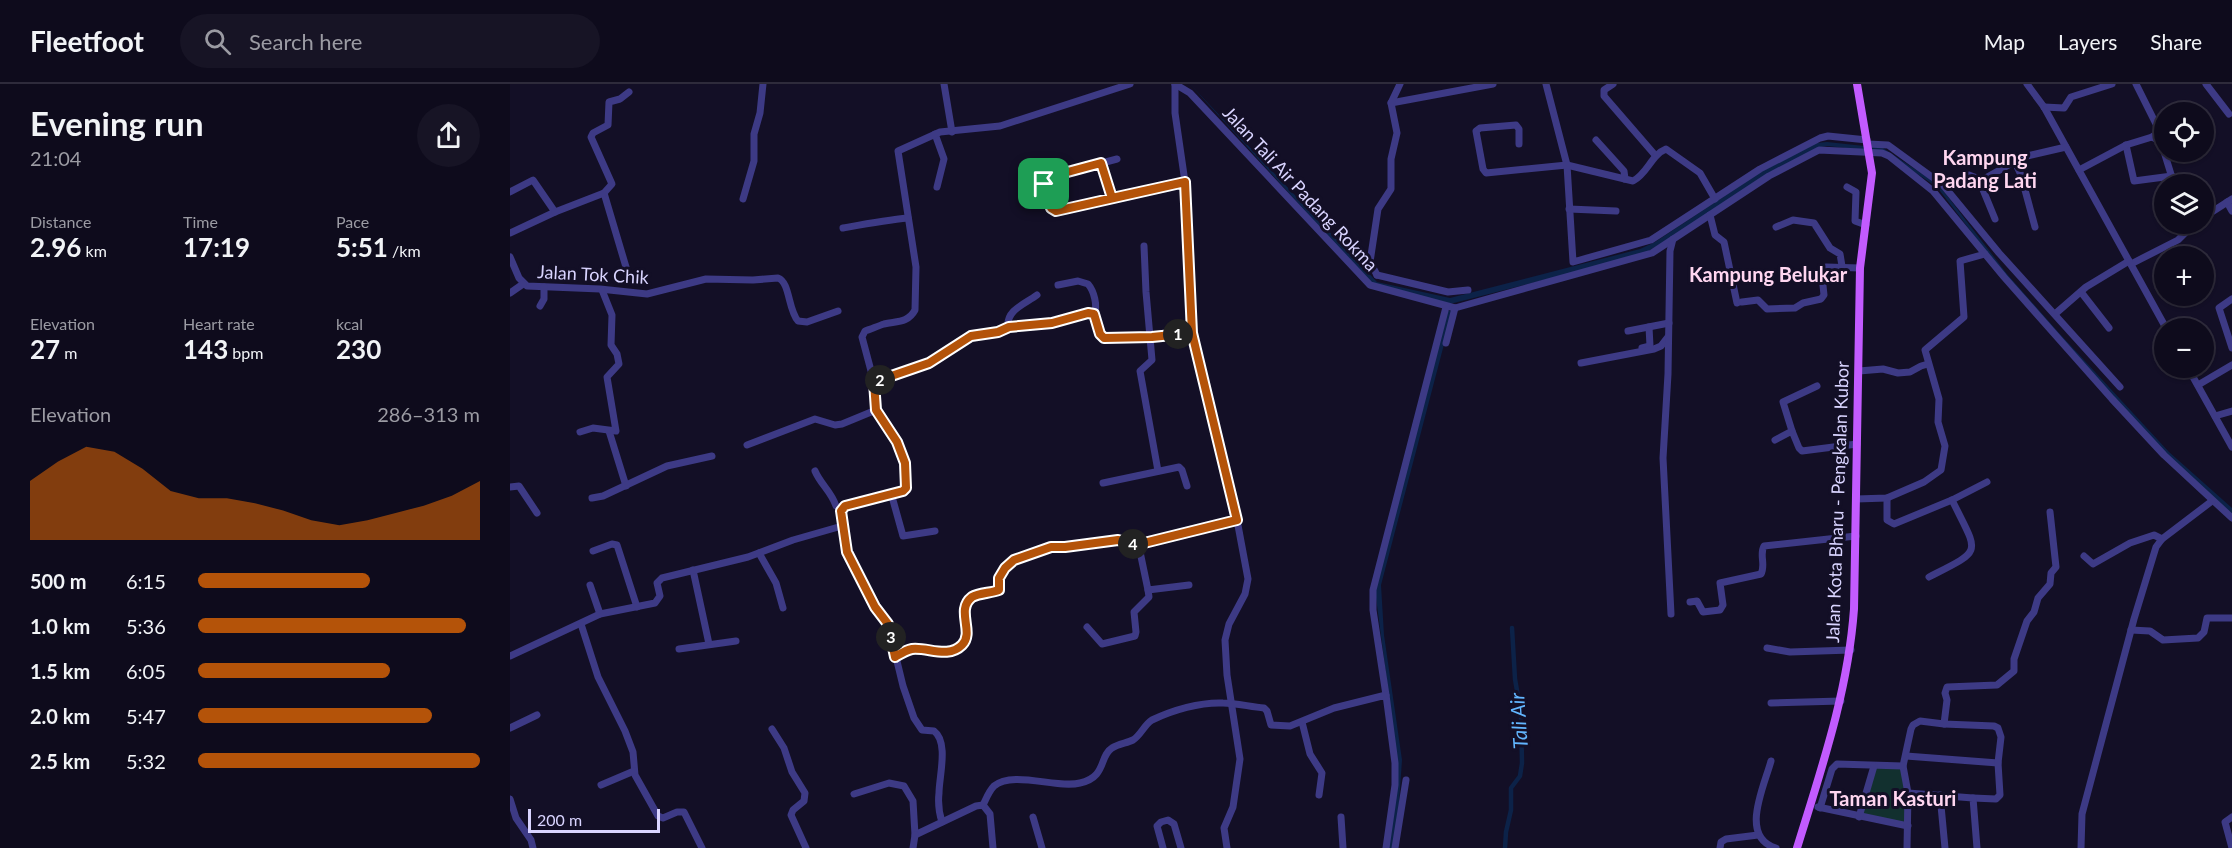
<!DOCTYPE html>
<meta charset="utf-8">
<style>
:root{--surface:#0e0b1c;--page:#171425;--text:#f1f3f6;--muted:#9b9ba3;--line:#2e2b3b;--accent:#b45309}
body{margin:0;font-family:Lato,sans-serif;background:var(--page);color:var(--text);height:100vh;display:flex;flex-direction:column;font-size:22px;white-space:nowrap}
*{box-sizing:border-box;margin:0}
p{font-size:20px;color:var(--muted)}
.icon{flex:none;width:33px;height:33px;fill:none;stroke:currentColor;stroke-width:2;stroke-linecap:round;stroke-linejoin:round}
.map{position:relative;flex:1;overflow:hidden}
.drawer{display:flex;flex-direction:column;background:var(--surface);width:510px}
.drawer>*{flex:none}
.controls{position:absolute;left:1644px;top:18px;display:grid;gap:12px}
.controls a{display:grid;place-items:center;width:60px;height:60px;border-radius:50%;background:var(--surface);box-shadow:0 2px 4px #0004,0 0 0 2px var(--line);font-size:30px}
.scale{position:absolute;left:18px;bottom:15px;width:132px;box-sizing:border-box;padding-left:6px;border:3px solid #d9d4ff;border-top:0;font-size:16px;line-height:21px;white-space:nowrap;color:#d9d4ff;-webkit-text-stroke:4px #130f26;paint-order:stroke}
.pin{position:absolute;display:grid;place-items:center;width:51px;height:51px;color:#fff;margin:-26px;border-radius:12px;box-shadow:0 3px 9px #0006}
.km{position:absolute;width:30px;height:30px;margin:-15px;border-radius:50%;background:#222;color:#fff;font-size:16px;line-height:30px;text-align:center}
.round{display:grid;place-items:center;flex:none;width:63px;height:63px;border-radius:32px;background:var(--page)}
.head{display:flex;align-items:center;justify-content:space-between;height:102px;padding:0 30px}
h1{font-size:33px;font-weight:700;line-height:45px}
.figures{display:grid;grid-template-columns:repeat(3,1fr);gap:9px;height:102px;padding:6px 30px}
.figures div{display:grid;align-content:center}
.figures b{font-size:26px;font-weight:700}
.figures small{font-size:16px;font-weight:400}
.figures p{font-size:16px}
.chart{height:168px;padding:12px 30px}
.chart p{display:flex;justify-content:space-between}
.chart svg{width:100%;height:108px;margin-top:6px;fill:var(--accent);opacity:.7}
ul{padding:0 30px;list-style:none;font-size:20px}
li{display:grid;grid-template-columns:96px 72px 1fr;align-items:center;height:45px}
li i{height:15px;border-radius:8px;background:var(--accent)}
header{display:flex;align-items:center;gap:36px;box-sizing:border-box;height:84px;padding:0 30px;background:var(--surface);border-bottom:2px solid var(--line)}
header strong{font-size:28px}
nav{display:flex;gap:33px;margin-inline-start:auto;font-size:21px}
.search{width:420px;height:54px;background:var(--page);display:flex;align-items:center;gap:15px;box-sizing:border-box;padding:0 21px;border-radius:33px;color:var(--muted);font-size:22px}
main{display:flex;flex:1;min-height:0}
.map>svg:first-child{display:block}
.green{fill:#12302f}
.water{fill:#0c2248}
.lines{fill:none;stroke-linecap:round;stroke-linejoin:round}
.canal{stroke:#0c2248;stroke-width:4.5}
.minor{stroke:#3d3a85;stroke-width:7}
.major{stroke:#c25bff;stroke-width:8}
.route-casing{stroke:#fff;stroke-width:12}
.route{stroke:#b45309;stroke-width:8}
.labels{text-anchor:middle;stroke-width:6;stroke-linejoin:round;paint-order:stroke}
.street-label{font-size:18px;fill:#d9d4ff;stroke:#130f26}
.neighbourhood-label{font-size:20px;font-weight:bold;fill:#ffd6f0;stroke:#130f26}
.water-label{font-size:20px;font-style:italic;fill:#62b6ff;stroke:#130f26}
</style>
<header>
<strong>Fleetfoot</strong>
<div class="search"><svg class="icon" aria-label="search" viewBox="0 0 24 24"><circle cx="10" cy="10" r="6"/><path d="M15 15l6 6"/></svg>Search here</div>
<nav><a>Map</a><a>Layers</a><a>Share</a></nav>
</header>
<main>
<section class="drawer">
<div class="head"><div><h1>Evening run</h1><p>21:04</p></div><a class="round"><svg class="icon" aria-label="share" viewBox="0 0 24 24"><path d="M12 15V3M7 8l5-5 5 5M5 13v7h14v-7"/></svg></a></div>
<div class="figures">
<div><p>Distance</p><b>2.96<small> km</small></b></div>
<div><p>Time</p><b>17:19</b></div>
<div><p>Pace</p><b>5:51<small> /km</small></b></div>
</div>
<div class="figures">
<div><p>Elevation</p><b>27<small> m</small></b></div>
<div><p>Heart rate</p><b>143<small> bpm</small></b></div>
<div><p>kcal</p><b>230</b></div>
</div>
<div class="chart"><p><span>Elevation</span>286–313 m</p>
<svg viewBox="0 0 160 44" preserveAspectRatio="none"><path d="M0 44V20L10 12L20 6L30 8L40 15L50 24L60 27L70 27L80 29L90 32L100 36L110 38L120 36L130 33L140 30L150 26L160 20V44z"/></svg>
</div>
<ul>
<li><b>500 m</b>6:15<i style="width:61%"></i></li>
<li><b>1.0 km</b>5:36<i style="width:95%"></i></li>
<li><b>1.5 km</b>6:05<i style="width:68%"></i></li>
<li><b>2.0 km</b>5:47<i style="width:83%"></i></li>
<li><b>2.5 km</b>5:32<i style="width:100%"></i></li>
</ul>
</section>
<div class="map">
<svg width="1722" height="764" viewBox="0 0 1722 764">
<rect width="100%" height="100%" fill="#130f26"/>
<path class="green" d="M 1364,682 L 1392,682 L 1398,742 L 1349,733 Z"/>
<g class="water">
<path d="M 680,0 L 867,198 L 940,214 L 1130,165 L 1145,158 L 1254,86 L 1306,59 L 1317,58 L 1373,64 L 1429,101 L 1497,190 L 1549,249 L 1659,368 L 1722,424 L 1722,431 L 1654,369 L 1495,192 L 1427,103 L 1374,68 L 1317,62 L 1307,64 L 1132,171 L 940,220 L 864,203 Z"/>
<path d="M 943,226 L 871,501 L 874,551 L 892,676 L 888,733 L 883,764 L 878,764 L 888,682 L 865,506 L 938,227 Z"/>
</g>
<g class="lines">
<path class="canal" d="M 995,764 L 996,748 L 1001,726 L 1001,704 L 1010,692 L 1012,679 L 1011,630 L 1005,595 L 1002,544"/>
<g class="minor">
<path d="M 434,0 L 442,48"/>
<path d="M 665,0 L 680,9 L 860,201 L 945,224 L 1142,169 L 1259,92 L 1309,66 L 1372,69 L 1379,72 L 1423,107 L 1494,193 L 1602,315 L 1654,371 L 1722,434"/>
<path d="M 665,0 L 665,29 L 675,98 L 682,249 L 727,436 L 738,495 L 735,510 L 719,540 L 715,556 L 717,591 L 730,675 L 723,723 L 714,744 L 717,764"/>
<path d="M 1036,0 L 1057,81 L 1063,178 L 1141,156 L 1250,85 L 1310,54 L 1318,52 L 1357,56"/>
<path d="M 1103,0 L 1094,6 L 1094,12 L 1145,71"/>
<path d="M 1517,0 L 1534,23 L 1656,244"/>
<path d="M 1626,0 L 1647,42 L 1646,50 L 1642,53"/>
<path d="M 1696,0 L 1719,30"/>
<path d="M 881,19 L 983,0"/>
<path d="M 1534,23 L 1554,24 L 1561,13 L 1602,0"/>
<path d="M 425,50 L 434,75 L 427,103"/>
<path d="M 1086,56 L 1114,87 L 1115,95"/>
<path d="M 1009,60 L 1009,45 L 1006,41 L 970,44 L 966,47 L 973,85 L 976,89 L 1057,81 L 1123,97 C 1138,89 1141,71 1156,65 L 1190,89 L 1205,115"/>
<path d="M 1358,60 L 1378,61 L 1433,101 L 1489,169 L 1610,303"/>
<path d="M 1616,61 L 1624,97 L 1662,92"/>
<path d="M 607,75 L 536,94 L 534,100 L 542,126 L 546,127 L 675,98"/>
<path d="M 1505,78 L 1511,91 L 1525,143"/>
<path d="M 591,79 L 602,114"/>
<path d="M 1569,86 L 1616,61 L 1642,53 L 1651,58 L 1664,100"/>
<path d="M 1469,96 L 1485,135"/>
<path d="M 1433,101 L 1459,91 L 1472,96 L 1513,73 L 1556,63"/>
<path d="M 1337,103 L 1346,108 L 1345,137 L 1356,141"/>
<path d="M 0,108 L 23,96 L 45,128 L 0,149"/>
<path d="M 94,109 L 116,183"/>
<path d="M 233,115 L 244,77 L 244,50 L 250,29 L 253,0"/>
<path d="M 1717,118 L 1722,127"/>
<path d="M 1059,125 L 1106,127"/>
<path d="M 45,128 L 94,109 L 102,100 L 81,53 L 83,49 L 98,41 L 99,18 L 110,15 L 119,8"/>
<path d="M 1200,131 L 1205,151 L 1214,158 L 1227,219"/>
<path d="M 1694,133 L 1722,115"/>
<path d="M 1266,143 L 1283,136 L 1304,139 L 1320,164 L 1330,170 L 1332,182"/>
<path d="M 333,144 C 355,140 376,136 398,134"/>
<path d="M 634,162 L 636,208 L 642,276 L 630,287 L 648,387"/>
<path d="M 0,173 L 9,194 L 17,202 L 90,205 L 137,210 L 196,195 L 243,196 L 268,194 C 280,198 278,226 288,237 L 297,238 L 328,227"/>
<path d="M 1621,180 L 1668,156 L 1684,140"/>
<path d="M 867,191 L 860,178 L 868,125 L 881,105 L 881,75 L 887,49 L 881,19 L 890,0"/>
<path d="M 867,191 L 938,208 L 958,206"/>
<path d="M 548,201 L 568,197 L 578,200 C 584,207 588,222 584,230"/>
<path d="M 1571,208 L 1599,244"/>
<path d="M 0,209 L 13,200"/>
<path d="M 1722,215 L 1709,224 L 1722,264"/>
<path d="M 1232,218 L 1248,216 L 1257,225 L 1285,224 L 1293,219 L 1311,215 L 1314,211 L 1312,192 L 1316,183 L 1350,184"/>
<path d="M 30,222 L 34,215 L 34,203"/>
<path d="M 1545,230 L 1576,203 L 1619,177"/>
<path d="M 498,243 C 496,226 515,220 527,211"/>
<path d="M 1118,247 L 1159,239"/>
<path d="M 936,259 L 945,224"/>
<path d="M 1132,264 L 1140,262 L 1139,243"/>
<path d="M 1071,279 L 1144,265 L 1151,262 L 1158,253"/>
<path d="M 1678,284 L 1722,363"/>
<path d="M 1349,287 L 1373,285 L 1388,289 L 1400,288 L 1411,282 L 1418,280"/>
<path d="M 364,298 L 419,279 L 461,252 L 488,248 L 498,243 L 542,239 L 578,229 L 584,230 L 590,250 L 594,254 L 642,253 L 682,249"/>
<path d="M 1688,301 L 1722,281"/>
<path d="M 1705,332 L 1722,327"/>
<path d="M 99,347 L 116,402"/>
<path d="M 1282,347 L 1273,318 L 1307,302"/>
<path d="M 70,348 L 83,344 L 106,347 L 97,293 L 109,280 L 107,270 L 101,261 L 102,231 L 92,206"/>
<path d="M 1265,356 L 1282,347 L 1289,364 L 1292,367 L 1347,360"/>
<path d="M 237,361 L 305,335 L 325,341 L 332,340 L 366,326"/>
<path d="M 305,387 C 311,401 321,407 326,422 L 332,424"/>
<path d="M 593,399 L 669,383 L 672,386 L 677,402"/>
<path d="M 0,403 L 9,402 L 27,429"/>
<path d="M 381,409 L 393,452 L 425,447"/>
<path d="M 82,414 L 93,412 L 157,382 L 202,372"/>
<path d="M 1377,414 L 1377,436 L 1384,440 L 1442,416 L 1477,398"/>
<path d="M 1346,415 L 1377,414 L 1414,398 L 1431,386 L 1435,362 L 1428,338 L 1429,315 L 1415,266 L 1454,233 L 1450,177 L 1475,170"/>
<path d="M 332,424 L 393,407 L 396,404 L 395,379 L 388,358 L 366,326 L 364,298 L 352,253 L 355,247 C 361,245 368,242 374,240 C 387,237 398,239 405,226 L 406,183 L 388,67 L 430,48 L 490,42 L 620,0"/>
<path d="M 332,424 L 332,442 L 337,468 L 365,523 L 378,540 L 393,602 L 404,634 L 412,646 L 424,647 C 439,658 429,693 429,709 C 428,718 429,729 432,738"/>
<path d="M 83,467 L 102,460 L 107,461 L 127,523"/>
<path d="M 249,469 L 266,499 L 273,524"/>
<path d="M 1574,472 L 1583,480 L 1620,459 L 1644,451 L 1652,455"/>
<path d="M 183,486 L 199,560"/>
<path d="M 1419,493 C 1474,465 1469,471 1442,416"/>
<path d="M 80,501 L 90,530"/>
<path d="M 679,501 L 638,506 L 629,463 L 634,459 L 727,436"/>
<path d="M 1180,518 L 1187,517 L 1193,528 L 1210,526 L 1213,521 L 1210,499 L 1251,490 C 1256,481 1249,470 1254,462 L 1346,452"/>
<path d="M 1161,530 L 1153,374 L 1158,290 L 1160,167 L 1163,155"/>
<path d="M 71,540 L 88,593 L 115,647 L 123,668 L 125,691 L 148,732 L 153,734 L 167,728 L 174,728 L 192,764"/>
<path d="M 577,543 L 592,560 L 625,552 L 626,548 L 624,528 L 639,513 L 638,506"/>
<path d="M 1621,546 L 1640,547 L 1653,556 L 1688,554 L 1694,548 L 1697,534 L 1722,534"/>
<path d="M 1257,564 L 1280,568 L 1341,566"/>
<path d="M 169,565 L 226,557"/>
<path d="M 0,572 L 90,530 L 145,519 L 150,512 L 147,499 L 152,494 L 238,473 L 283,456 L 332,442"/>
<path d="M 385,573 C 390,570 396,566 402,565 C 418,563 438,575 452,561 C 465,548 445,526 462,513 C 469,509 481,509 489,506 L 489,494 L 504,476 L 541,463 L 555,463 L 608,456 L 620,459 L 629,463"/>
<path d="M 876,611 L 863,526 L 863,506 L 936,223"/>
<path d="M 1261,619 L 1331,617"/>
<path d="M 792,638 L 800,670 L 812,689 L 809,711"/>
<path d="M 1434,640 L 1437,616 L 1435,609 L 1437,603 L 1487,601 L 1504,587 L 1504,575 L 1517,537 L 1524,528 L 1528,514 L 1540,500 L 1541,489 L 1546,483 L 1540,428"/>
<path d="M 0,644 L 27,631"/>
<path d="M 262,645 L 274,664 L 282,688 L 295,709 L 294,717 L 283,726 L 281,731 L 296,764"/>
<path d="M 1396,672 L 1488,679"/>
<path d="M 1261,677 C 1254,703 1229,753 1266,764"/>
<path d="M 91,701 L 124,687"/>
<path d="M 1398,709 L 1393,682 L 1401,645 L 1403,641 L 1410,637 L 1434,640 L 1484,642 L 1488,644 L 1491,653 L 1488,679 L 1490,711 L 1486,715 L 1463,714"/>
<path d="M 344,710 L 379,699 L 394,702 L 403,717 L 405,751 L 466,722 L 473,721 L 480,730 L 483,764"/>
<path d="M 1430,711 L 1435,764"/>
<path d="M 0,715 L 6,734 L 21,756 L 23,764"/>
<path d="M 473,721 C 476,715 479,707 484,702 C 503,686 547,705 570,699 C 597,693 589,672 602,664 C 608,660 617,659 623,656 C 631,651 634,641 642,636 C 663,626 690,618 713,619 C 726,619 741,623 754,624 L 757,627 L 761,641 L 780,642 L 824,624 L 876,611 L 885,679 L 885,701 L 876,764"/>
<path d="M 1308,723 L 1398,742"/>
<path d="M 1310,724 L 1322,685 L 1327,680 L 1393,682"/>
<path d="M 523,733 L 532,764"/>
<path d="M 831,733 L 833,764"/>
<path d="M 1349,733 L 1364,682"/>
<path d="M 403,764 L 405,751"/>
<path d="M 653,764 L 647,742 L 651,738 L 658,736 L 664,740 L 671,764"/>
<path d="M 885,764 L 896,696"/>
<path d="M 1210,764 L 1211,758 L 1216,755 L 1248,751"/>
<path d="M 1397,764 L 1398,709 L 1463,714 L 1467,764"/>
<path d="M 1571,764 L 1572,730 L 1624,535 L 1646,463 L 1652,455 L 1702,417"/>
<path d="M 1722,764 L 1715,738 L 1722,733"/>
</g>
<path class="major" d="M 1287,764 C 1311,686 1338,608 1344,525 L 1350,184 L 1362,89 L 1347,0"/>
</g>
<g class="lines">
<g class="route-casing">
<path id="route" d="M 534,100 L 541,124 L 546,127 L 675,98 L 682,249 L 642,253 L 594,254 L 590,250 L 584,230 L 578,229 L 542,239 L 499,243 L 488,248 L 461,252 L 419,279 L 364,298 L 366,326 L 387,358 L 395,379 L 396,404 L 393,407 L 335,422 L 331,427 L 337,468 L 365,523 L 378,540 L 385,573 C 390,570 396,566 402,565 C 418,563 438,575 452,561 C 465,548 445,526 462,513 C 469,509 481,509 489,506 L 489,494 L 495,484 L 504,476 L 541,463 L 555,463 L 608,456 L 620,459 L 629,463 L 634,459 L 727,436 L 682,249 L 675,98 L 602,114 L 591,79 L 539,93 L 534,100"/>
</g>
<use href="#route" class="route"/>
</g>
<g class="labels">
<g class="street-label">
<text transform="translate(790 105) rotate(47)" y="6">Jalan Tali Air Padang Rokma</text>
<text transform="translate(83 191) rotate(3)" y="6">Jalan Tok Chik</text>
<text transform="translate(1328 418) rotate(-88)" y="6">Jalan Kota Bharu - Pengkalan Kubor</text>
</g>
<g class="neighbourhood-label">
<text x="1475" y="81">Kampung<tspan x="1475" dy="23">Padang Lati</tspan></text>
<text x="1258" y="198">Kampung Belukar</text>
<text x="1383" y="722">Taman Kasturi</text>
</g>
<g class="water-label">
<text transform="translate(1009 637) rotate(-94)" y="7">Tali Air</text>
</g>
</g>
</svg>
<div class="controls">
<a><svg class="icon" aria-label="locate" viewBox="0 0 24 24"><circle cx="12" cy="12" r="6"/><path d="M12 2v4M12 18v4M2 12h4M18 12h4"/></svg></a>
<a><svg class="icon" aria-label="layers" viewBox="0 0 24 24"><path d="M12 4l9 5-9 5-9-5zM3 14l9 5 9-5"/></svg></a>
<a>+</a>
<a>−</a>
</div>
<div class="scale">200 m</div>
<div class="pin" style="left:534px;top:100px;background:#1e9e55"><svg class="icon" aria-label="arrive" viewBox="0 0 24 24"><path d="M6 21V4h12l-3 4 3 4H6"/></svg></div>
<b class="km" style="left:668px;top:250px">1</b>
<b class="km" style="left:370px;top:296px">2</b>
<b class="km" style="left:381px;top:553px">3</b>
<b class="km" style="left:623px;top:460px">4</b>
</div>
</main>
